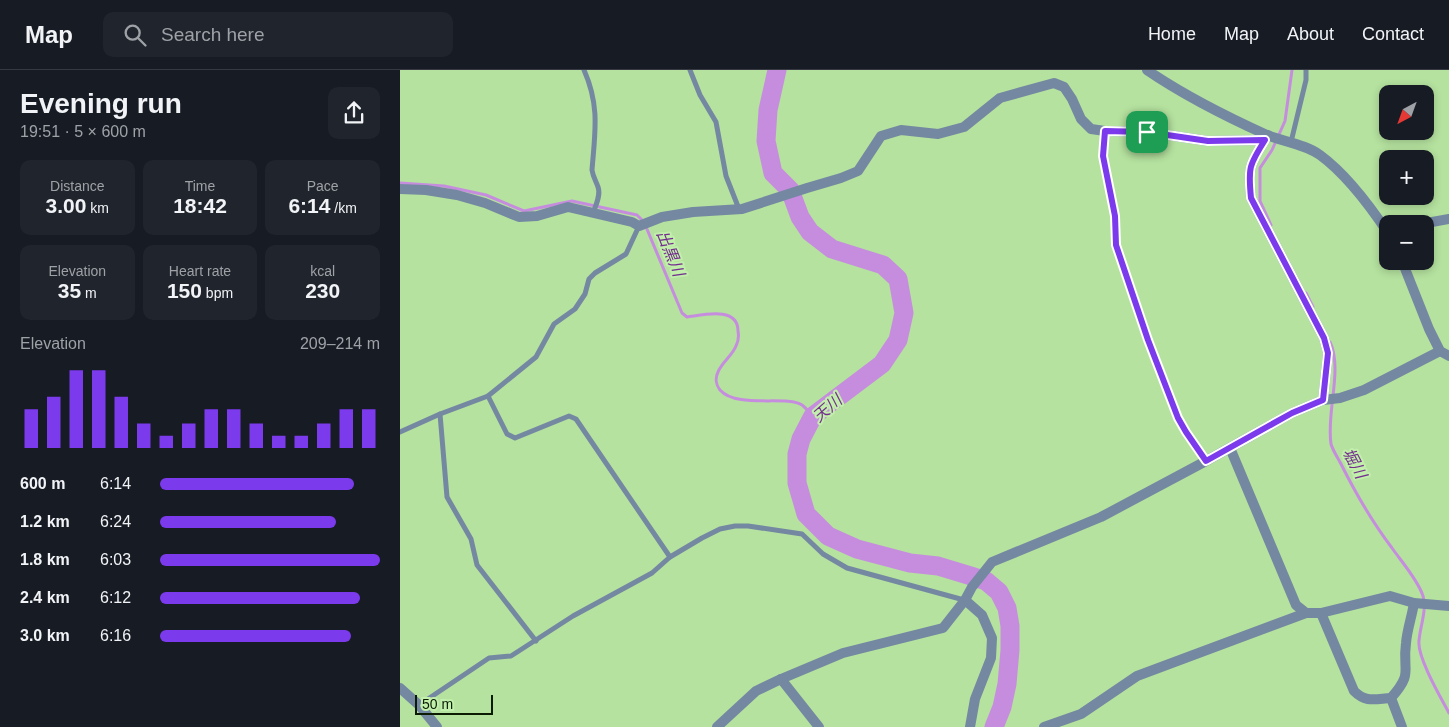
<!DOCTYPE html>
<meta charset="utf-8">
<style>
:root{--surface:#171b24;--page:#20242c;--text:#f1f3f6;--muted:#9ea1a6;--line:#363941;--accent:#7c3aed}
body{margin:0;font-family:Arial,"Noto Sans JP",sans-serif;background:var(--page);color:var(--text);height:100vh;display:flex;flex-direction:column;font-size:19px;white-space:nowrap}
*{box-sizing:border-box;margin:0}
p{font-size:16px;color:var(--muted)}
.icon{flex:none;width:28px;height:28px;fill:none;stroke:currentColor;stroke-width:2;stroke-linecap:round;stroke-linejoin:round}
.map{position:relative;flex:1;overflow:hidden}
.panel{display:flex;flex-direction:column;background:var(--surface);width:400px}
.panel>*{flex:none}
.needle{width:32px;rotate:221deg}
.controls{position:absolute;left:979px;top:15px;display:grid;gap:10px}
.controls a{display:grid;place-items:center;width:55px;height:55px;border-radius:10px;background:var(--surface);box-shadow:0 2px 8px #0003;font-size:25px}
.scale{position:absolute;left:15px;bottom:12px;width:78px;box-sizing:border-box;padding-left:5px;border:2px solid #0b1c03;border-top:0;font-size:14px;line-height:18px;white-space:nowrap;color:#0b1c03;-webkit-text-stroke:4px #c2efac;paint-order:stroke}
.pin{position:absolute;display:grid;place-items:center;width:42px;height:42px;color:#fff;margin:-21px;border-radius:10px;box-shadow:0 2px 8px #0006}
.round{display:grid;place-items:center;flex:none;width:52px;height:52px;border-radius:10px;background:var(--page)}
.headline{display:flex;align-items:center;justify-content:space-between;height:85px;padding:0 20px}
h1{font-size:28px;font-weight:700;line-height:38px}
.metrics{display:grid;grid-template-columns:repeat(3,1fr);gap:8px;height:85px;padding:5px 20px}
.metrics div{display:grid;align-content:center;border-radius:10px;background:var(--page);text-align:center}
.metrics b{font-size:21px;font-weight:700}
.metrics small{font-size:14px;font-weight:400}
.metrics p{font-size:14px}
.chart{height:140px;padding:10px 20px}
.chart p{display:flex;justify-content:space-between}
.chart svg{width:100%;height:90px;margin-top:5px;stroke:var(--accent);stroke-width:6}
ul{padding:0 20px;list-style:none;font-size:16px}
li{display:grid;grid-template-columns:80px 60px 1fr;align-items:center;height:38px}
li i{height:12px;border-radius:6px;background:var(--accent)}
header{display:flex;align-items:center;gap:30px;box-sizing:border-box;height:70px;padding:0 25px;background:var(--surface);border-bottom:1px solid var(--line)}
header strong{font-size:24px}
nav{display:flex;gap:28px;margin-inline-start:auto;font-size:18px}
.search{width:350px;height:45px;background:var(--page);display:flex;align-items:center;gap:12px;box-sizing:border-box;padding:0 18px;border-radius:10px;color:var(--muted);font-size:19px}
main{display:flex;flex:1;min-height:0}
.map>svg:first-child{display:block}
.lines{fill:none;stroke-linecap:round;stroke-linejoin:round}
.stream{stroke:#c68dde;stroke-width:3}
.river{stroke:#c68dde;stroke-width:19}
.lane{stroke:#7588a2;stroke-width:5}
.street{stroke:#7588a2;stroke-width:10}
.route-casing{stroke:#fff;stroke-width:10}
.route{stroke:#7c3aed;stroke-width:6}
.labels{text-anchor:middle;stroke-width:4;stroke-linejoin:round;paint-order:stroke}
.water-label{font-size:16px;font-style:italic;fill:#742f8e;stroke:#c2efac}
</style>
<header>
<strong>Map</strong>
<div class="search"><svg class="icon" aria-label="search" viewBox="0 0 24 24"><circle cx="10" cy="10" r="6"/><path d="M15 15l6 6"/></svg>Search here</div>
<nav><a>Home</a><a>Map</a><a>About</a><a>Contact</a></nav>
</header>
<main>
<section class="panel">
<div class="headline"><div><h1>Evening run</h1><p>19:51 · 5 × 600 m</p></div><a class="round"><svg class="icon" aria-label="share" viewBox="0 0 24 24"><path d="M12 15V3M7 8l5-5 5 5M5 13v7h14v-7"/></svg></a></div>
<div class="metrics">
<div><p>Distance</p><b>3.00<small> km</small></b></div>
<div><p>Time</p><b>18:42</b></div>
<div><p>Pace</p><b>6:14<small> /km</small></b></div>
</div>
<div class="metrics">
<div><p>Elevation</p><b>35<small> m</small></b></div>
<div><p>Heart rate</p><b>150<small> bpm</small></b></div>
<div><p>kcal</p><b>230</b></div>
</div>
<div class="chart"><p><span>Elevation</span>209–214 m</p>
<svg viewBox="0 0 160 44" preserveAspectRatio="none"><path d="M5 44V25M15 44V19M25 44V6M35 44V6M45 44V19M55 44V32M65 44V38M75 44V32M85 44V25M95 44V25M105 44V32M115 44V38M125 44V38M135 44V32M145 44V25M155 44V25"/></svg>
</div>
<ul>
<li><b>600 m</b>6:14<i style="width:88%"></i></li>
<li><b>1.2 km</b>6:24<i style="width:80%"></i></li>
<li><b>1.8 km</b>6:03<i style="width:100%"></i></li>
<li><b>2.4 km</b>6:12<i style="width:91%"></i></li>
<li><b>3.0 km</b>6:16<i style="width:87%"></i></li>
</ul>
</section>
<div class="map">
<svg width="1049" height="657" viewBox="0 0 1049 657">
<rect width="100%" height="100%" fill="#b5e29f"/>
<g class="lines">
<g class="stream">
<path d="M 0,113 L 44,116 L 86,125 L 124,141 L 172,131 L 237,145 L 244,152 L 282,243 L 287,247 C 303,245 338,236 338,261 C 339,266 338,272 336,276 C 332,286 322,292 318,302 C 315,308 316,315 320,320 C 337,339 386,325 402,335 C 406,338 410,343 413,346"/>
<path d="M 871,155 L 860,131 L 860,98 L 872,80 L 885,51 L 892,0"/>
<path d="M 906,223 L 913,237"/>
<path d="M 930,272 C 943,299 926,343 931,374 C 933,381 938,388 941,394 C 955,422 973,453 992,478 C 1001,491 1018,510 1023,526 C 1027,541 1020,556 1019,571 C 1017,587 1041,628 1049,643"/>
</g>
<path class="river" d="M 377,0 L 368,40 L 366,71 L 373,103 L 390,120 L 400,147 L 410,162 L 432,179 L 483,195 L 498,209 L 504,243 L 498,270 L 482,294 L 413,346 L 401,369 L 397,384 L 397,413 L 406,444 L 428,466 L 457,479 L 510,493 L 538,496 L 571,506 L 586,511 L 599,522 L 607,538 L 610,556 L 610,580 L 607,614 L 602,637 L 594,657"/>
<g class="lane">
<path d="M 184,0 C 200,36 195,62 192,100 C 193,107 196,111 198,117 C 201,125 196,135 193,143"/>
<path d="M 290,0 L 300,25 L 316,52 L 326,106 L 339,139"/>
<path d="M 705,61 L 703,86 L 715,146 L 717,175 L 748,270 L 778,348 L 786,362 L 806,391"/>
<path d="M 891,72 L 906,10 L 906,0"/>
<path d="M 88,326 L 107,364 L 115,368 L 169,346 L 176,349 L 270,487"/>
<path d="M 40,344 L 47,427 L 71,469 L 77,495 L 136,571"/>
<path d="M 0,362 L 40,344 L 88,326 L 136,287 L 154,254 L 175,239 L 185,224 L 189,209 L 195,203 L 226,184 L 239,156"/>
<path d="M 19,635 L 89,588 L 111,586 L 173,546 L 252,503 L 270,487 L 302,468 L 320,459 L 335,456 L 348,456 L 402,464 L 423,484 L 447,498 L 564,530"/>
</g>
<g class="street">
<path d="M 747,0 C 785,26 825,46 867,65 C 884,72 905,74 920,85 C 946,104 970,136 988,163"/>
<path d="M 865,70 C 849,95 848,98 851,128 L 924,268 L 928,283 L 923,330"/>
<path d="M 0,119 L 26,120 L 57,125 L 85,133 L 119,147 L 137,146 L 168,137 L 232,152 L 239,156 L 262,147 L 293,142 L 342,139 L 407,118 L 441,108 L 458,101 L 481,66 L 501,60 L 538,64 L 564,57 L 600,28 L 654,13 L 664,17 L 672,29 L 681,49 L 691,59 L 705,61 L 747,62 L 808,71 L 865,70 L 868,65"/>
<path d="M 1021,154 L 1049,149"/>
<path d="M 1002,191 L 1029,259 L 1040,281 L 1049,286"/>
<path d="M 830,378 L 896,535 L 906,543"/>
<path d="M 565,530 L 582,545 L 592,568 L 591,588 L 575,629 L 570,657"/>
<path d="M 921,543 L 954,621 C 966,633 975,629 991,628 C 1014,602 1002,602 1006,573 C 1007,560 1012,546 1014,533"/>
<path d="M 381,609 L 419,657"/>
<path d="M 0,618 L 19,635 L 37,657"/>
<path d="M 991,628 L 1002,657"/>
<path d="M 317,657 L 356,621 L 381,609 L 443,583 L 543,558 L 565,530 L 572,517 L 592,492 L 701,447 L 806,391 L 892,343 L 923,330 L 940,328 L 964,320 L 1040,281"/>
<path d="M 644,657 L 681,644 L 737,606 L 906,543 L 921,543 L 990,526 L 1014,533 L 1049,536"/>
</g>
</g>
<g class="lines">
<g class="route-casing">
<path id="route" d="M 705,61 L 747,62 L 808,71 L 865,70 C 849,95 848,98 851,128 L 924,268 L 928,283 L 923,330 L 892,343 L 806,391 L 786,362 L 778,348 L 748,270 L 716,175 L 715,146 L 703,86 Z"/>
</g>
<use href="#route" class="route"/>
</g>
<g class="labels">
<g class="water-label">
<text transform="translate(271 183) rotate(68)" y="6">出黒川</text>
<text transform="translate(427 338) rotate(-41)" y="6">天川</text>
<text transform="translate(955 393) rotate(62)" y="6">堀川</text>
</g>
</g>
</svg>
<div class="controls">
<a><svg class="needle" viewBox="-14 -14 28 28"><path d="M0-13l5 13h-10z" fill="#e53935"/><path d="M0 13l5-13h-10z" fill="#9ea1a6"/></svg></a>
<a>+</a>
<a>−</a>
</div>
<div class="scale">50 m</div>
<div class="pin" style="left:747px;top:62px;background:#1e9e55"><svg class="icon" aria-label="arrive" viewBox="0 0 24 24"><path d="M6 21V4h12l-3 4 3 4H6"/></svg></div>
</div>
</main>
